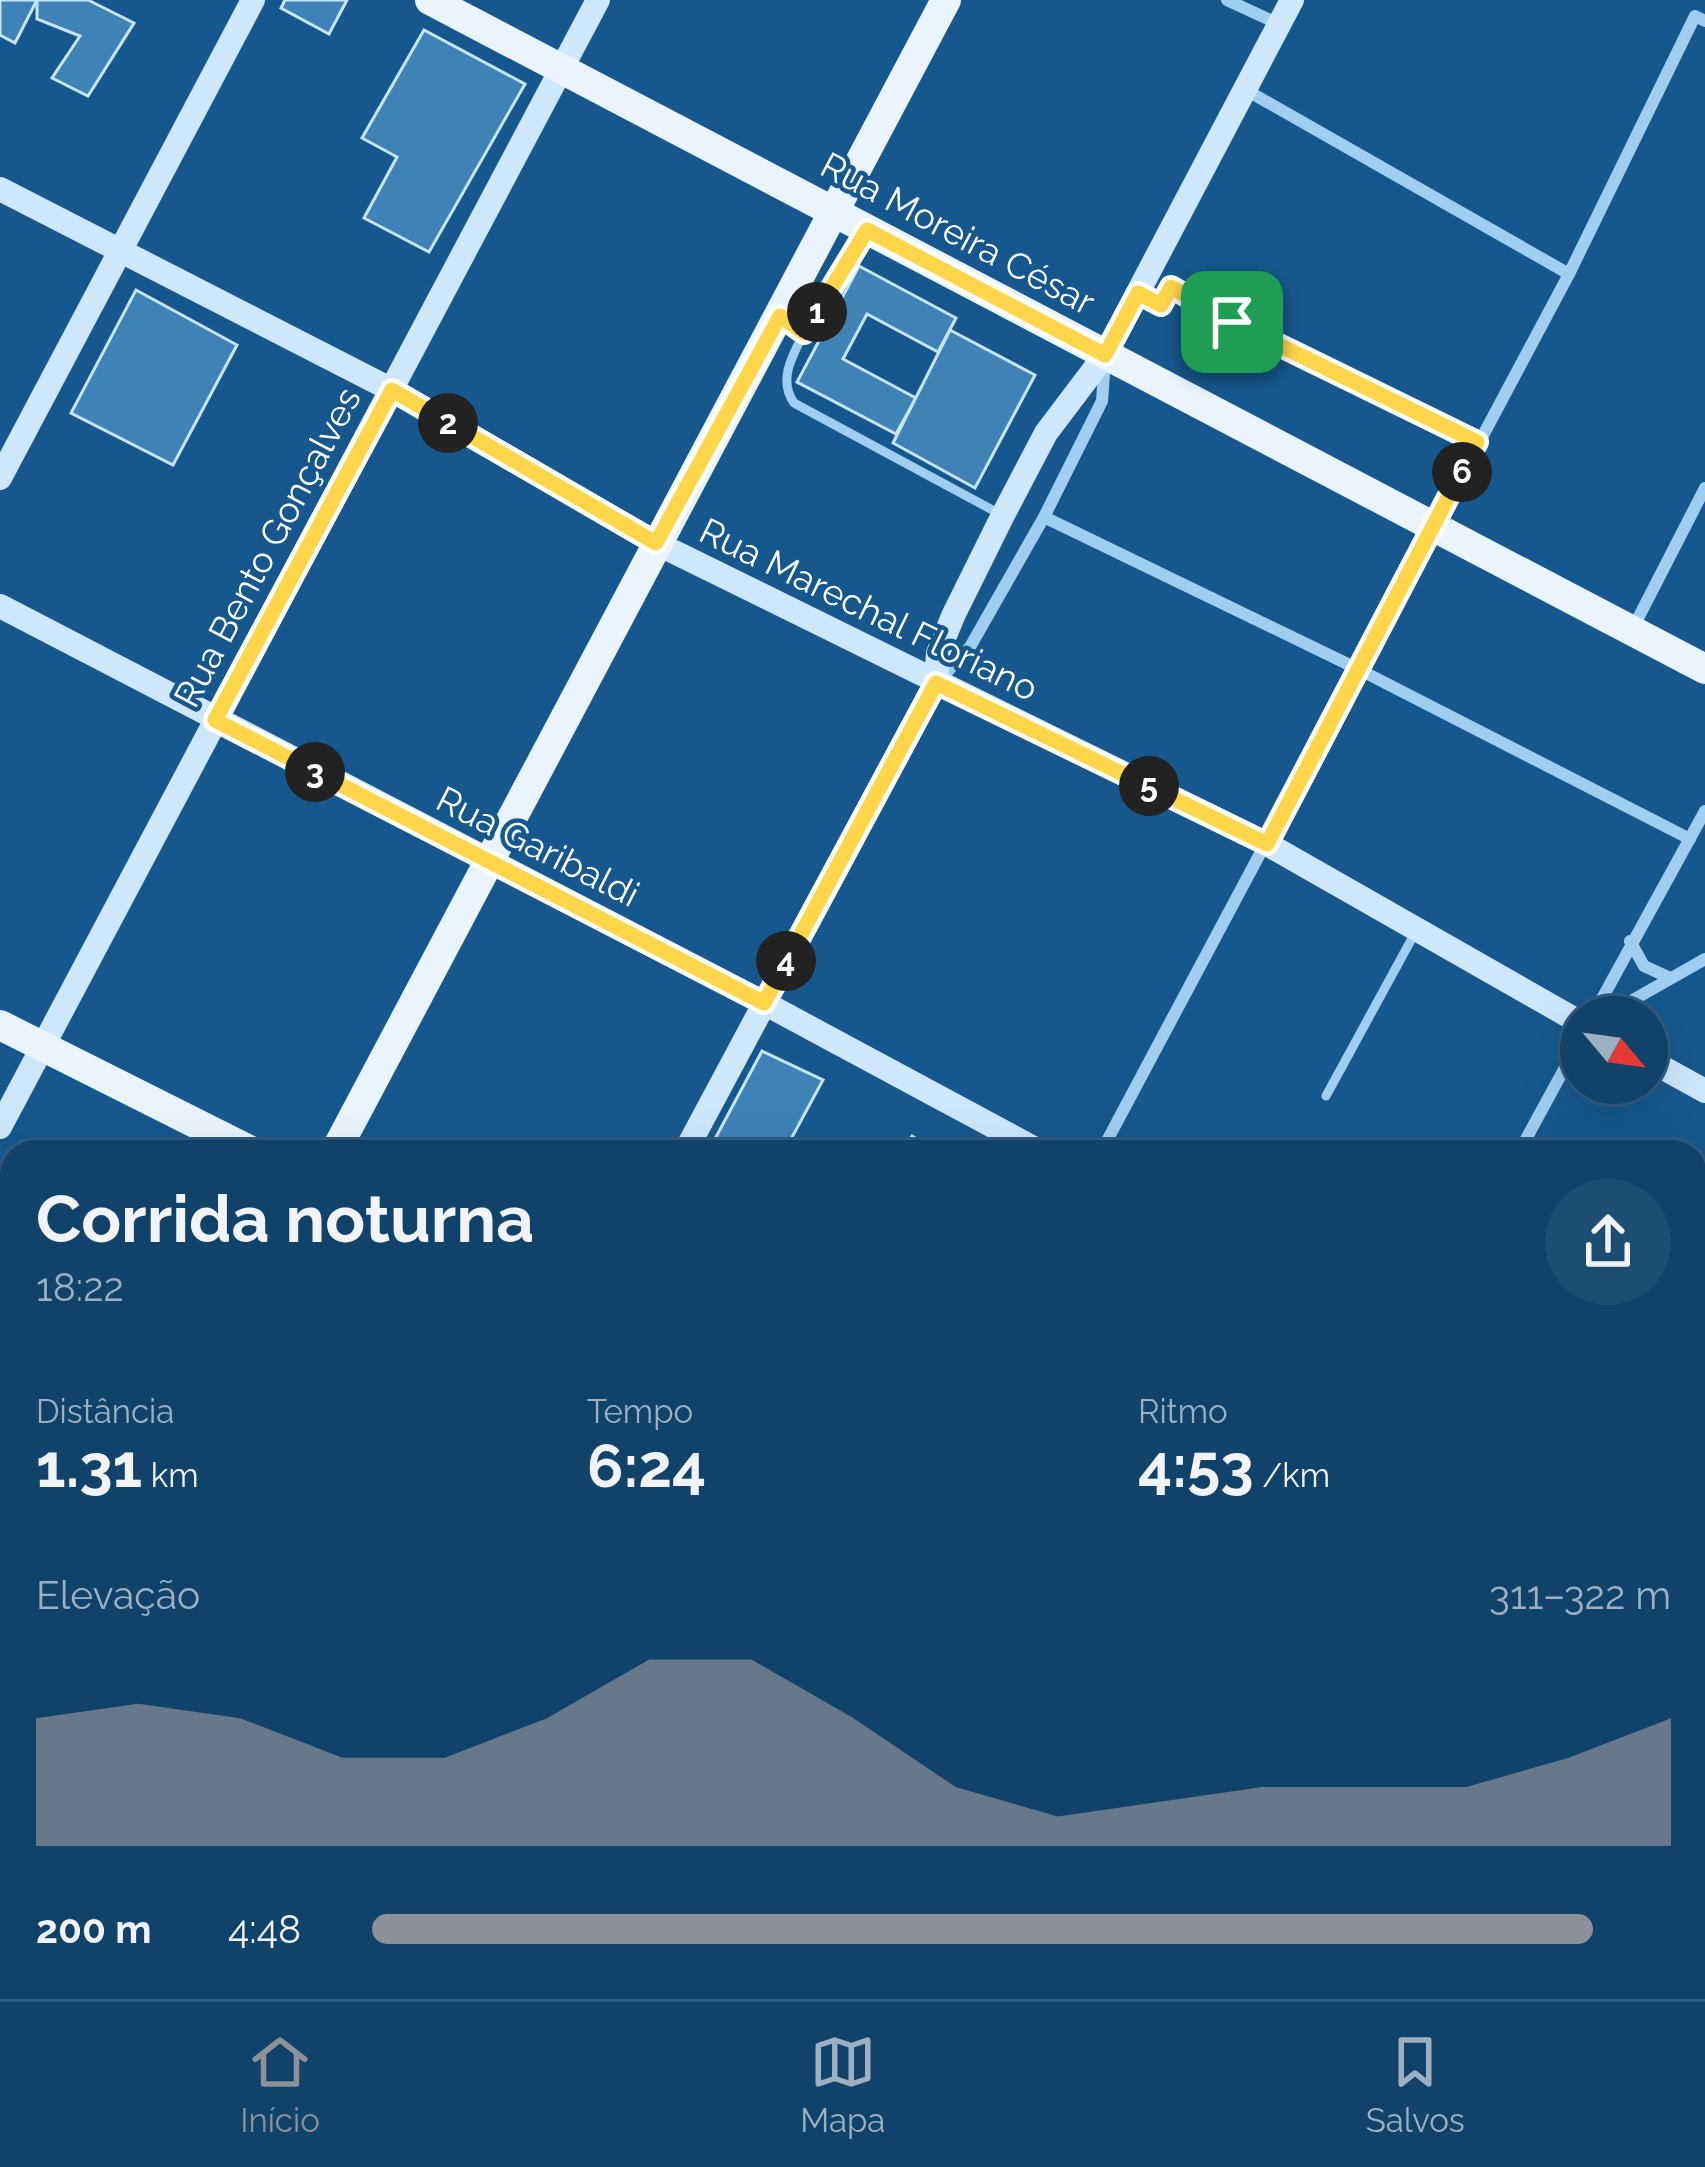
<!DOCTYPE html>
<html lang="pt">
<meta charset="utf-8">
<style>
:root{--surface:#10426a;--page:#1e4d72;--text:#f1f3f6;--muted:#9cb0c1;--line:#305b7e;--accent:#8c9099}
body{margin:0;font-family:Raleway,sans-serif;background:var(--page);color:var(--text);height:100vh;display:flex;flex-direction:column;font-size:45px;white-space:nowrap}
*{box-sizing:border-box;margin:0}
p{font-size:39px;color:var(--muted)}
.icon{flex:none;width:66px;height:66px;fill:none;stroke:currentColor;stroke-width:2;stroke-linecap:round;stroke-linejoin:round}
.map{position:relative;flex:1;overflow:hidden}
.drawer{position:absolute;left:0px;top:1140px;width:1707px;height:861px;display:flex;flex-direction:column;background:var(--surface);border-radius:36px 36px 0 0;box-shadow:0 12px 48px #0002,0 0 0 3px var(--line)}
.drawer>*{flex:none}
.needle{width:78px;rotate:119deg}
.tools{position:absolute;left:1560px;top:996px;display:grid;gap:24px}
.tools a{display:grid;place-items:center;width:108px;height:108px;border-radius:50%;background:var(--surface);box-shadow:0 12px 48px #0002,0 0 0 3px var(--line);font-size:60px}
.pin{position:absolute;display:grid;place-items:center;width:102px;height:102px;color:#fff;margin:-51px;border-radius:24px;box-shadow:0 6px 18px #0006}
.km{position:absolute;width:60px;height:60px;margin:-30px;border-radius:50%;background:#222;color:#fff;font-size:33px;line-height:60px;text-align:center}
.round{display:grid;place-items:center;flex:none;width:126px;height:126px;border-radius:63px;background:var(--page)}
.head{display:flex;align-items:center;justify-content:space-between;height:204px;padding:0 36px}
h1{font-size:66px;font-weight:700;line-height:90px}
.metrics{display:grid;grid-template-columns:repeat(3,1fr);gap:18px;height:204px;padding:12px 36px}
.metrics div{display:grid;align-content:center}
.metrics b{font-size:60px;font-weight:700}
.metrics small{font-size:33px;font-weight:400}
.metrics p{font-size:33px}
.chart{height:336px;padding:24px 36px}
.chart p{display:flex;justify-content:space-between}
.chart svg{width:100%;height:216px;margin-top:12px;fill:var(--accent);opacity:.7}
ul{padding:0 36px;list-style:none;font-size:39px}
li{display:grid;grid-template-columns:192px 144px 1fr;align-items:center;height:90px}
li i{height:30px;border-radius:15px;background:var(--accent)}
.menu{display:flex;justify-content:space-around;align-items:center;height:168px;border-top:3px solid var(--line);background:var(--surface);font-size:33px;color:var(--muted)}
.menu a{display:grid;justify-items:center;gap:6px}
.menu .active{color:var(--accent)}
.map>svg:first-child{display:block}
.building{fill:#3e82b6;stroke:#c7e5fb;stroke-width:3}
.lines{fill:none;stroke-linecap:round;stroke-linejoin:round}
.path{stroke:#a0cef0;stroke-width:3;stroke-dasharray:6 9;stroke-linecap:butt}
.lane{stroke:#a0cef0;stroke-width:9}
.street{stroke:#a0cef0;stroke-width:12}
.secondary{stroke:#cee7fb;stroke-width:24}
.primary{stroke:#e9f4ff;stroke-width:30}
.route-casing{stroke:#fff;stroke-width:24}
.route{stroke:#ffd54a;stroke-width:15}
.labels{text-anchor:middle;stroke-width:9;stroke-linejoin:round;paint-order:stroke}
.street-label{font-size:36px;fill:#fff;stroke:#16588d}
</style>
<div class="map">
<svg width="1705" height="1999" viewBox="0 0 1705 1999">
<rect width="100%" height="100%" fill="#16588d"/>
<g class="building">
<path d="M 0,0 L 37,0 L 15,43 L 0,35 Z"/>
<path d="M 37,0 L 88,0 L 134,23 L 88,96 L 52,78 L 80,36 L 37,19 Z"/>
<path d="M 285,0 L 347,0 L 329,34 L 281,8 Z"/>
<path d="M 424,30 L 525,84 L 429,252 L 364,218 L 397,157 L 362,138 Z"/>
<path d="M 859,266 L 956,318 L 938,352 L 867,314 L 843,359 L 916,398 L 896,434 L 797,382 Z"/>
<path d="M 136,290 L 237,345 L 173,465 L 71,413 Z"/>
<path d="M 950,330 L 1035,375 L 975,488 L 893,443 Z"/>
<path d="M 762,1051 L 823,1080 L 784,1152 L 708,1152 Z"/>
<path d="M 912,1136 L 933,1149 L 950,1143 L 967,1152 L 903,1152 Z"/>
<path d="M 0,1885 L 12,1891 L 12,1989 L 197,1989 L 208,1995 L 205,1999 L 0,1999 Z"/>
</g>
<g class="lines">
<path class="path" d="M 1156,302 L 1161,305 L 1170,288 L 1218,314"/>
<g class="lane">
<path d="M 785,320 L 804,333 C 792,356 778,380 794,403 L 998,513"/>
<path d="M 804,333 L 864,235"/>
<path d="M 1326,1096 L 1416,931"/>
</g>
<g class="street">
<path d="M 1227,0 L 1279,24"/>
<path d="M 1246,90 L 1569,274"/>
<path d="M 1232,322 L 1477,442"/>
<path d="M 1044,517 L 1360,670 L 1690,839"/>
<path d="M 1632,630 L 1705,488"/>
<path d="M 937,683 L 970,647 L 1044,517 L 1102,401 L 1105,360"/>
<path d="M 1630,941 L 1644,966 L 1668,977"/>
<path d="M 1592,1017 L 1705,811"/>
<path d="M 1603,1017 L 1705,959"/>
<path d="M 1101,1152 L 1569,274 L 1695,16 L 1705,21"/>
<path d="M 1519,1152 L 1581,1038"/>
<path d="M 1695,1378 L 1705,1360"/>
<path d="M 0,1430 L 12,1437"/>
<path d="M 0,1852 L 12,1858"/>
<path d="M 264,1989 L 283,1999"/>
<path d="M 1060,1989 L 1080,1999"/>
<path d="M 483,1999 L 489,1989"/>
<path d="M 713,1999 L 719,1989"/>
<path d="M 952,1999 L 957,1989"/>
<path d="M 1158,1999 L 1163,1989"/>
<path d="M 1367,1999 L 1372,1989"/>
<path d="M 1573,1999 L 1579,1989"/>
</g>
<g class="secondary">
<path d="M 0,189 L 392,390 L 656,543 L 1267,844 L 1581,1023"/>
<path d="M 0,478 L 253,0"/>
<path d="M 0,606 L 764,1003 L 1041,1152"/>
<path d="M 1647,1059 L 1705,1091"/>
<path d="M 0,1127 L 598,0"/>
<path d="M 685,1152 L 936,683 L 938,653 L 953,616 L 1003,515 L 1046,433 L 1105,355 L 1292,0"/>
<path d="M 237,1999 L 242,1989"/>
</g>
<g class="primary">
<path d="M 430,0 L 1705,669"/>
<path d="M 0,1025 L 253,1152"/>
<path d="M 335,1152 L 946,0"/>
<path d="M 0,1790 L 12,1767"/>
<path d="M 1695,1839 L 1705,1842"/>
</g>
</g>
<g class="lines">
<g class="route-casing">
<path id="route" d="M 867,230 L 1105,355 L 1138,293 L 1161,305 L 1171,287 L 1232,322 L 1477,442 L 1267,844 L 936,683 L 764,1003 L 215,720 L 392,390 L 656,543 L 780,316 L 804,333 Z"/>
</g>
<use href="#route" class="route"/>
</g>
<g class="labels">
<g class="street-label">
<text transform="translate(958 233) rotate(28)" y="13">Rua Moreira César</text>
<text transform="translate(267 547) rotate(-62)" y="13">Rua Bento Gonçalves</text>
<text transform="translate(869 609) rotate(26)" y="13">Rua Marechal Floriano</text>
<text transform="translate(538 846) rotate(27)" y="13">Rua Garibaldi</text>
</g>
</g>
</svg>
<div class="tools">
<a><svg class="needle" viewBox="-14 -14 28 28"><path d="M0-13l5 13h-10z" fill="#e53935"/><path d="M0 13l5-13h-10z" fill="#9cb0c1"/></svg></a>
</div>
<div class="pin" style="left:1232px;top:322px;background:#1e9e55"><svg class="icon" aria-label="arrive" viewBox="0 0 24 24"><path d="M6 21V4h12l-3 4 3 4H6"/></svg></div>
<b class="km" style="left:817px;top:312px">1</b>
<b class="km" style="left:448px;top:423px">2</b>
<b class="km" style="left:315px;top:772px">3</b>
<b class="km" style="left:786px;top:961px">4</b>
<b class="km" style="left:1149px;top:786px">5</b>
<b class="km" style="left:1462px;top:472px">6</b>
<section class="drawer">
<div class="head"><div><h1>Corrida noturna</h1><p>18:22</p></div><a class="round"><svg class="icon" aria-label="share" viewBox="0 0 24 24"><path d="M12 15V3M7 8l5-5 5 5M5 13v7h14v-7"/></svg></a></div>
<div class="metrics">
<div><p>Distância</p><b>1.31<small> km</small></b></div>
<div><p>Tempo</p><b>6:24</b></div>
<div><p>Ritmo</p><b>4:53<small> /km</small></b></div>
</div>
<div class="chart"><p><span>Elevação</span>311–322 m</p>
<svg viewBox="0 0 160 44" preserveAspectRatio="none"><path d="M0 44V18L10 15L20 18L30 26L40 26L50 18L60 6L70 6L80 18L90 32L100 38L110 35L120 32L130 32L140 32L150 26L160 18V44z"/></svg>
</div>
<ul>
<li><b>200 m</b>4:48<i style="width:94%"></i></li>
</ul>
</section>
</div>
<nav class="menu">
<a class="active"><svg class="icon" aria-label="home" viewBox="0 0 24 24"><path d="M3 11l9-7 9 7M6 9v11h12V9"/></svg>Início</a>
<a><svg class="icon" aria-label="map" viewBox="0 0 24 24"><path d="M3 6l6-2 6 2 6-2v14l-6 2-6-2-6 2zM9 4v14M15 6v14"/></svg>Mapa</a>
<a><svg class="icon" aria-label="saved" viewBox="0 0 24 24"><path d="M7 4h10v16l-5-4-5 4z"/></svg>Salvos</a>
</nav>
